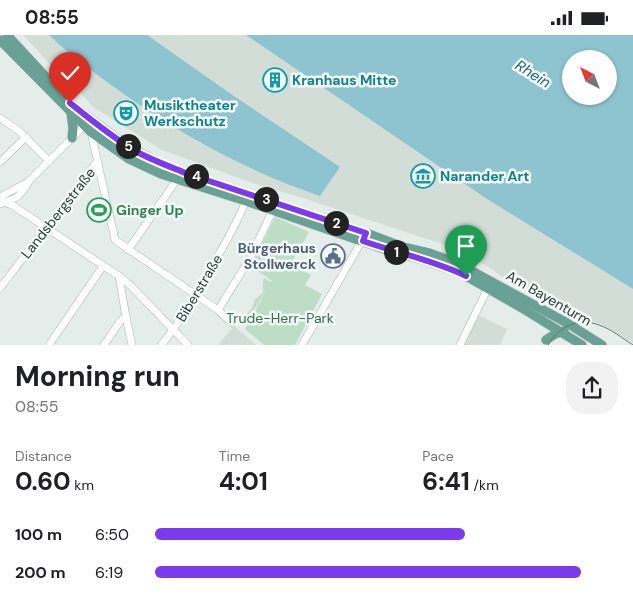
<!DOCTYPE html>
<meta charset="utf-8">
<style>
:root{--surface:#fff;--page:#f2f2f2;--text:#202124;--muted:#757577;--accent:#7c3aed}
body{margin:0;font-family:"DM Sans",sans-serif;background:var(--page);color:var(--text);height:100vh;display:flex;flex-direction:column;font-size:19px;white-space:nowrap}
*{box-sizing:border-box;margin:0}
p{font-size:16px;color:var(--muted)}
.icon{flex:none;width:28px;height:28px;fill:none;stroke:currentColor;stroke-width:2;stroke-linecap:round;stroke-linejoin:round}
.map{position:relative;height:310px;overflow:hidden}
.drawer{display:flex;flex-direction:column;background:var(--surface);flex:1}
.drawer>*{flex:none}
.needle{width:32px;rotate:318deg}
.fabs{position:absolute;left:562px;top:15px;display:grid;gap:10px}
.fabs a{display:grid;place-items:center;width:55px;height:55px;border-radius:50%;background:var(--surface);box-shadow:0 1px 4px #0004;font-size:25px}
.pin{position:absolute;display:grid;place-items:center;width:42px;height:42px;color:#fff;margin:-51px -21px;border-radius:50% 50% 50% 0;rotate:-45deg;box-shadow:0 0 5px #0007}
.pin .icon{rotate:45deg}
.km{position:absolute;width:25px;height:25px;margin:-12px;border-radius:50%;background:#222;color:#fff;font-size:14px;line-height:25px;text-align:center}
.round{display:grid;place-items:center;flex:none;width:52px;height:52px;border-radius:20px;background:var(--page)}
.headline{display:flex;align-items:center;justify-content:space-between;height:85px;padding:0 15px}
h1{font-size:28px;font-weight:700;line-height:38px}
.figures{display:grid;grid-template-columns:repeat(3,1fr);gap:8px;height:85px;padding:5px 15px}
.figures div{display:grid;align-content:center}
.figures b{font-size:25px;font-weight:700}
.figures small{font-size:14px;font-weight:400}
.figures p{font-size:14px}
ul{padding:0 15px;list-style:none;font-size:16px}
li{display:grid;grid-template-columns:80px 60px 1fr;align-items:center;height:38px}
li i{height:12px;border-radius:6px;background:var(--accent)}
.status{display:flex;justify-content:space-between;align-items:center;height:35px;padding:0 25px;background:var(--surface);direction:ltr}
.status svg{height:14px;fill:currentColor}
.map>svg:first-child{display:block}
.built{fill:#d2ddd8}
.green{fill:#beddc7}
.water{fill:#8ec4d0;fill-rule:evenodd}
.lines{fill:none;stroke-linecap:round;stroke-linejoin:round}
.minor-casing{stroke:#a7b5b0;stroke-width:8}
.major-casing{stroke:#c2c9c7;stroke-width:10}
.minor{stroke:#fff;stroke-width:7}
.major{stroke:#6aa195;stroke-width:9}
.tram{stroke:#5e7a73;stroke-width:1}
.route-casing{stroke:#fff;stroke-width:10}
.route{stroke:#7c3aed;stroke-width:6}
.labels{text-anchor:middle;stroke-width:5;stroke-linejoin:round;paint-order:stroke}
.culture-label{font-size:14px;font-weight:bold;fill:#0d838f;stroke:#f4f9f7;text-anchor:start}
.leisure-label{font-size:14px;font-weight:bold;fill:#27864d;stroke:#f4f9f7;text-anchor:start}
.street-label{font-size:14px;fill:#243e38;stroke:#f4f9f7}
.service-label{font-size:14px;font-weight:bold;fill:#4e5e75;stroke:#f4f9f7;text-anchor:end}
.park-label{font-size:14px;fill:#2f744c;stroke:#f4f9f7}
.water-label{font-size:15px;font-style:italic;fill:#1f6779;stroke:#f4f9f7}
</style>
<div class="status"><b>08:55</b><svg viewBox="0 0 49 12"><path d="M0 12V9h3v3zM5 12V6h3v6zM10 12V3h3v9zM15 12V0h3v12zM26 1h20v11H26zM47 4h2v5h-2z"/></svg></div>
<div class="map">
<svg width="633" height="310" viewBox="0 0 633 310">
<rect width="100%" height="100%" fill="#e4ede9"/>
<g class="built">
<path d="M 23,0 L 246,0 L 487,164 L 633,254 L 633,308 L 603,290 L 591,286 L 583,285 L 515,245 L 505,244 L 492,234 L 462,217 L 451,212 L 300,162 L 258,150 L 162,115 L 93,72 L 78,55 L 49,28 Z"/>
<path d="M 478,280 L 507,294 L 500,310 L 464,310 Z"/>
<path d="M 234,291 L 256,310 L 218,310 Z"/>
</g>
<path class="green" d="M 275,182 L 309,197 L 291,229 L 311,240 L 305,250 L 322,259 L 295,310 L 264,310 L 245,294 L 267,254 L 245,289 C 240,279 248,280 252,273 C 254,270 254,268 254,265 L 263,258 L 263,247 L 264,243 L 271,247 L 272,246 L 251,231 Z"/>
<g class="water">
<path d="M 49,0 L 147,0 L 231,59 L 340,132 L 320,161 C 249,137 183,101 121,57 C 96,39 71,21 49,0 Z"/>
<path d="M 246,0 L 633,0 L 633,254 L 487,164 ZM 571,24 L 609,24 L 609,61 L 571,61 Z"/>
</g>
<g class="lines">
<g class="minor-casing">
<g id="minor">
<path d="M 0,83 L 19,96 L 49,126"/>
<path d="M 91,97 L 115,205 L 218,275 L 232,288"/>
<path d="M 0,127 L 26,102"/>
<path d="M 0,162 L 28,147 L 84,91"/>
<path d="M 6,168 L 12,170 L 119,241 L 131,251 L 188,310"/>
<path d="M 0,169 C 14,164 21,162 28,148"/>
<path d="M 128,215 L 178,143"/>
<path d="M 119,241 L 126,282 L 132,310"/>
<path d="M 0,253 L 97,127"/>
<path d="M 218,275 L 249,225 L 273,175"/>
<path d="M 49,310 L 103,231"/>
<path d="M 104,310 L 121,285 L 126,282"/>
<path d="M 161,310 C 179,289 192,265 206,242 C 220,217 235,193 246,166"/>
<path d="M 302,310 L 364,202"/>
<path d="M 460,310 L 488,253"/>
</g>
</g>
<g class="major-casing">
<g id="major">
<path d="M 7,0 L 70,68 L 95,87 L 115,102 L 135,115 L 162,129 L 188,139 L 366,198 L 403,212 L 429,218 L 457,228 L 567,288 L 602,310"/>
<path d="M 0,5 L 91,97 L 129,124 L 161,139 L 246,166 L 387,215 L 423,225 L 455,236 L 466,241 L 522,273 L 582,310"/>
<path d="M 71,78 L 73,93 L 72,103"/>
<path d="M 546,305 L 555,299 L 564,296"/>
</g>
</g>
<use href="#minor" class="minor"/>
<use href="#major" class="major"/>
<path class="tram" d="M 548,310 C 558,292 578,282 599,290 C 611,294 622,303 633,310"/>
</g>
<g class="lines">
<g class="route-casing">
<path id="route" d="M 70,68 C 91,85 113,103 137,117 C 154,126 171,132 188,139 L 366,198 L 363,206 C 397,218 433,225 466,241"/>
</g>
<use href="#route" class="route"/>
</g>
<defs>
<g id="building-ring" transform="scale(1.25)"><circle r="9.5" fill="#f4f9f7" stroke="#0f9aa8" stroke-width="1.5"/><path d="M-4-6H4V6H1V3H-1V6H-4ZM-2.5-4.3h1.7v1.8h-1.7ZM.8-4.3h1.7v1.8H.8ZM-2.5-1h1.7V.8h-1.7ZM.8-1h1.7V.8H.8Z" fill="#0f9aa8"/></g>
<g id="theatre-ring" transform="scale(1.25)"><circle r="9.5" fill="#f4f9f7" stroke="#0f9aa8" stroke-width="1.5"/><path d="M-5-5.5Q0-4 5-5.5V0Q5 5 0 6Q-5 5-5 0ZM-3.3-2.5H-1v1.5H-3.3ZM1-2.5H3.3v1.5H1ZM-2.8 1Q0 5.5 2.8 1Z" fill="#0f9aa8"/></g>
<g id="museum-ring" transform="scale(1.25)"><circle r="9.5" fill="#f4f9f7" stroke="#0f9aa8" stroke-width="1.5"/><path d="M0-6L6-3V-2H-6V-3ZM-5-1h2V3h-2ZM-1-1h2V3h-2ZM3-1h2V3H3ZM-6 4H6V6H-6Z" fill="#0f9aa8"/></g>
<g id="stadium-ring" transform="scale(1.25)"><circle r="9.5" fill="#f4f9f7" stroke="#2e9e5b" stroke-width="1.5"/><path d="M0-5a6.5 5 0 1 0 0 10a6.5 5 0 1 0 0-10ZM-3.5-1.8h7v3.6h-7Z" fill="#2e9e5b"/></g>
<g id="civic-ring" transform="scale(1.25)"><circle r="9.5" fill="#f4f9f7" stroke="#5c6f8a" stroke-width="1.5"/><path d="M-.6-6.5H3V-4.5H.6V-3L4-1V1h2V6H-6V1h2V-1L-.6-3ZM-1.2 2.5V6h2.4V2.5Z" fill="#5c6f8a"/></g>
</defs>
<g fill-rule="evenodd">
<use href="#building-ring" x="275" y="45"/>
<use href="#theatre-ring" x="126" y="78"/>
<use href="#museum-ring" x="423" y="141"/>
<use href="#stadium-ring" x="99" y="175"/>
<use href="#civic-ring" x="333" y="221"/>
</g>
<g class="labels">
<g class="culture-label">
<text x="292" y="50">Kranhaus Mitte</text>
<text x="144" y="75">Musiktheater<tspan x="144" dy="16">Werkschutz</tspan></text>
<text x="440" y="146">Narander Art</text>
</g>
<g class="leisure-label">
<text x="116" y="180">Ginger Up</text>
</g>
<g class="street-label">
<text transform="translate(58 178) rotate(-52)" y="5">Landsbergstraße</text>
<text transform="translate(199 253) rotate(-59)" y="5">Biberstraße</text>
<text transform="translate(549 263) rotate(30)" y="5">Am Bayenturm</text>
</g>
<g class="service-label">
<text x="316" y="218">Bürgerhaus<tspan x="316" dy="16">Stollwerck</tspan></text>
</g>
<g class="park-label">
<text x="280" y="288">Trude-Herr-Park</text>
</g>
<g class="water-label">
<text transform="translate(533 39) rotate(32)" y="5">Rhein</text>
</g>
</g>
</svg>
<div class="fabs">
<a><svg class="needle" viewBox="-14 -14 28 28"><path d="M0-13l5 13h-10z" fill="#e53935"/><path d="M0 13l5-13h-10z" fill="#757577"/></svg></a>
</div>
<div class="pin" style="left:466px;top:241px;background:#1e9e55"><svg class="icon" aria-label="arrive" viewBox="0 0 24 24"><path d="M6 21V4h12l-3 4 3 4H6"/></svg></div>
<div class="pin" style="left:70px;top:68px;background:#d93025"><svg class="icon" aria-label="check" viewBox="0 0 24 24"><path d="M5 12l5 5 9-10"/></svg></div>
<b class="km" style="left:396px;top:217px">1</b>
<b class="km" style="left:336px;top:188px">2</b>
<b class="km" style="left:266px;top:164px">3</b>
<b class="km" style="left:196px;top:141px">4</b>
<b class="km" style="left:128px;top:111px">5</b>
</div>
<section class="drawer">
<div class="headline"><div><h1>Morning run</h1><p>08:55</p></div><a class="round"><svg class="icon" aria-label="share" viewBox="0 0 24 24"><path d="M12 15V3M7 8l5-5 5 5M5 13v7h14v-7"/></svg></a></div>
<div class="figures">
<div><p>Distance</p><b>0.60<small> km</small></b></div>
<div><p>Time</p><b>4:01</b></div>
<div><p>Pace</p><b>6:41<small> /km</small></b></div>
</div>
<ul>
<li><b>100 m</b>6:50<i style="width:67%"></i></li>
<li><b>200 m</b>6:19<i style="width:92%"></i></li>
</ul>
</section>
